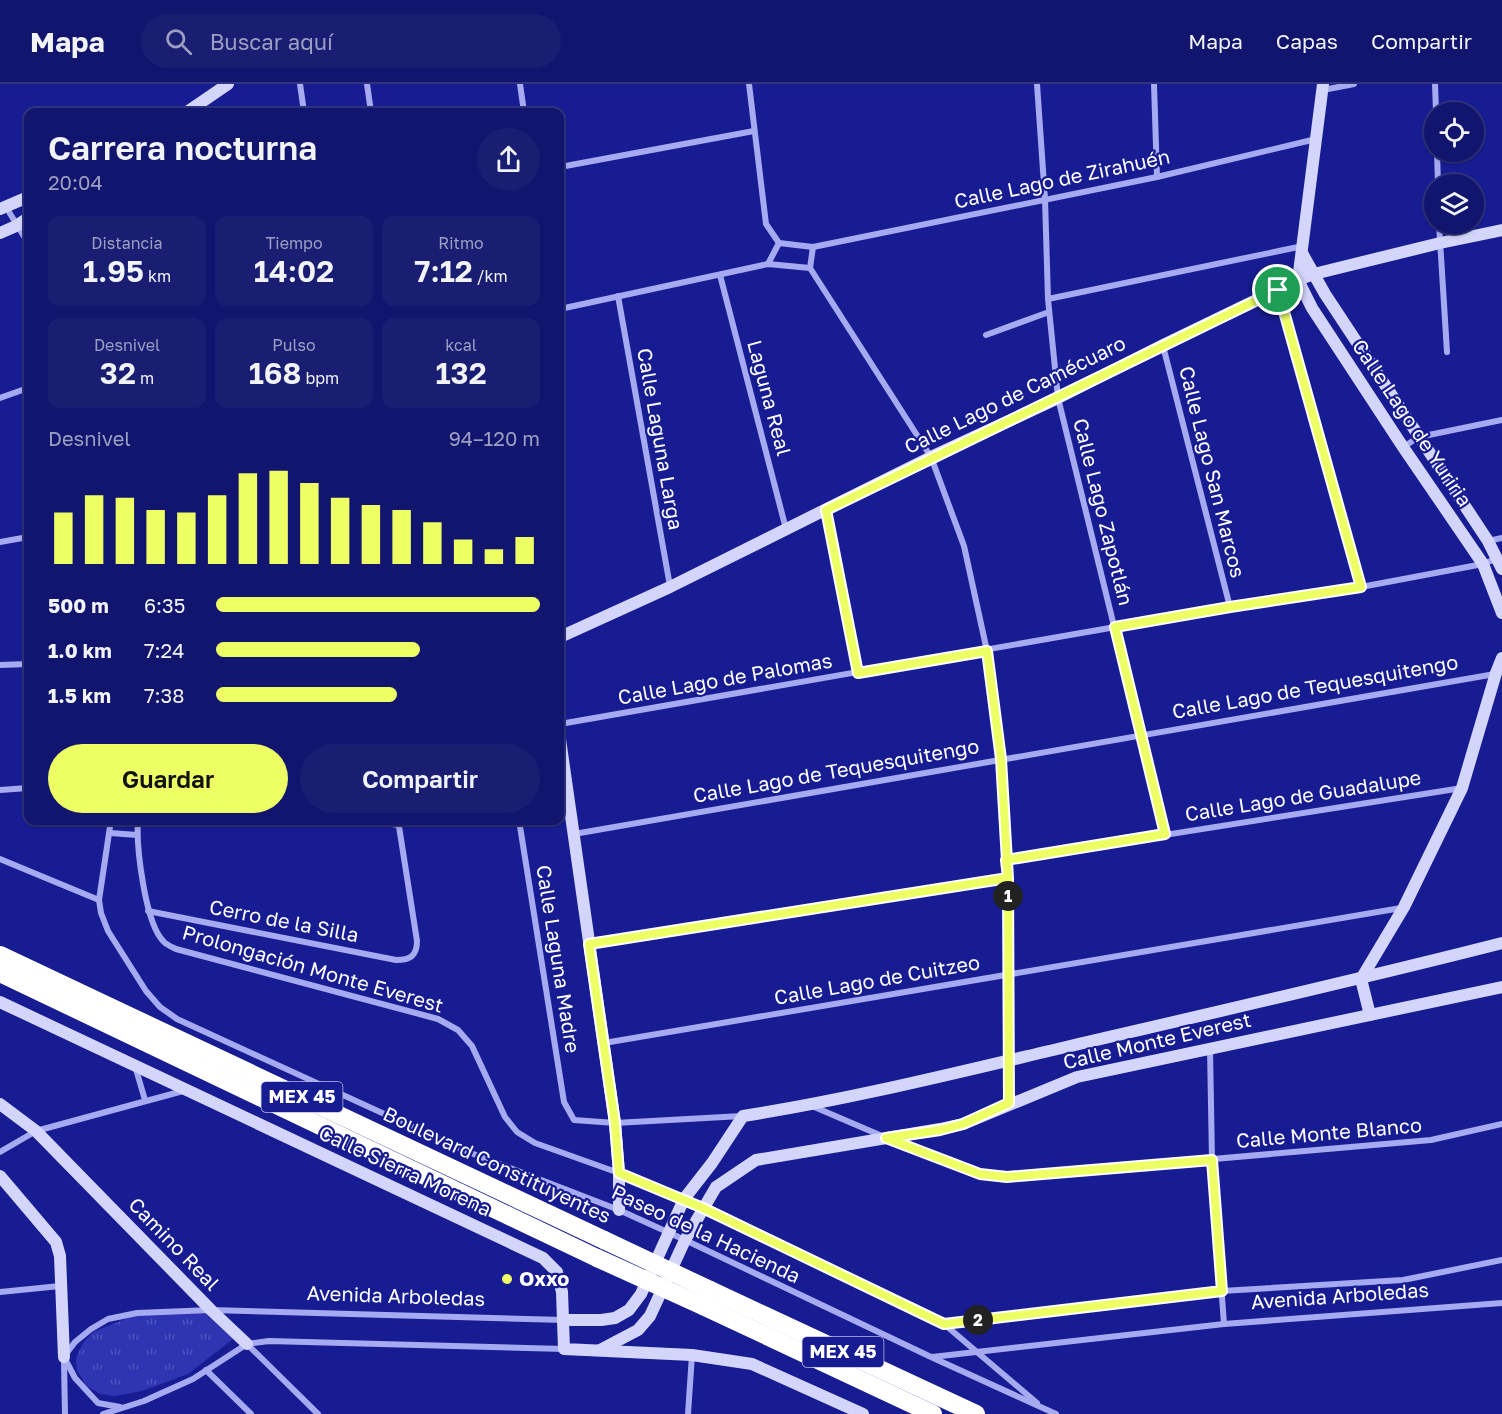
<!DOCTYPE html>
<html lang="es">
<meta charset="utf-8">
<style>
:root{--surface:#11156e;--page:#1a1e73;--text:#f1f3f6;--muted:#9c9fc2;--line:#303481;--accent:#eeff65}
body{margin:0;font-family:"Golos Text",sans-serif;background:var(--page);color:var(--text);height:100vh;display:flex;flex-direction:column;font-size:22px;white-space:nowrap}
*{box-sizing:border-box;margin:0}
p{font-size:20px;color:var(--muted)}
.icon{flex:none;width:33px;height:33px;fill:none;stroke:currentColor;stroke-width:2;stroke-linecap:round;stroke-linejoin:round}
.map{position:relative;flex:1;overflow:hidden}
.panel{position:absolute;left:24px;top:24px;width:540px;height:717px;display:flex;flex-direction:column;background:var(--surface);border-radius:12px;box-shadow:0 2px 4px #0004,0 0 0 2px var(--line)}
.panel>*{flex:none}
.tools{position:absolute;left:1424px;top:18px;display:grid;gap:12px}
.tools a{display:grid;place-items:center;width:60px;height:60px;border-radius:50%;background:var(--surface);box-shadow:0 2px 4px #0004,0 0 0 2px var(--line);font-size:30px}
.pin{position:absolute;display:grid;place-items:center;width:51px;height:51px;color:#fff;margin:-26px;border:3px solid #fff;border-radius:50%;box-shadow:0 2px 6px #0007}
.km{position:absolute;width:30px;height:30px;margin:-15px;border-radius:50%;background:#222;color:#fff;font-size:16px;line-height:30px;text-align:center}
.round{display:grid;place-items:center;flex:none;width:63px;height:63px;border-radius:32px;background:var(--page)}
.summary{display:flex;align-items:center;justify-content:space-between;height:102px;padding:0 24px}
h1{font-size:33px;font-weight:600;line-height:45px}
.metrics{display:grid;grid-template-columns:repeat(3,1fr);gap:9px;height:102px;padding:6px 24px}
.metrics div{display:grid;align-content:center;border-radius:12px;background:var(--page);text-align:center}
.metrics b{font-size:30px;font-weight:600}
.metrics small{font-size:16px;font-weight:400}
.metrics p{font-size:16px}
.chart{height:168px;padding:12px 24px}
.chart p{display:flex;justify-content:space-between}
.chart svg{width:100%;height:108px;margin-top:6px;stroke:var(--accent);stroke-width:6}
.button{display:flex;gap:12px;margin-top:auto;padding:12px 24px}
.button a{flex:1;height:69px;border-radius:36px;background:var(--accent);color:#111;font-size:24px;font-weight:600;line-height:69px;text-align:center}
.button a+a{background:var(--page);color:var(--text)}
ul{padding:0 24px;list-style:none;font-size:20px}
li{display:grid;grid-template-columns:96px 72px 1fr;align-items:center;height:45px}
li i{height:15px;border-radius:8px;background:var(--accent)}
header{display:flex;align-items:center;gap:36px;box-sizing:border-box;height:84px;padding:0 30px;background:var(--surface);border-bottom:2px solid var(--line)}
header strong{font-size:28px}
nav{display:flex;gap:33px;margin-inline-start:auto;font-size:21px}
.search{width:420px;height:54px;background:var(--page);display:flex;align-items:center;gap:15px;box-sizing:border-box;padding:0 21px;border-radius:33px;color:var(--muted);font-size:22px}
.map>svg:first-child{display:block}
.park{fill:url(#park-tufts)}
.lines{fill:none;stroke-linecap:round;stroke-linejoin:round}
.street{stroke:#a6aaf0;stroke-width:6}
.secondary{stroke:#d4d5fb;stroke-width:12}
.highway{stroke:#fff;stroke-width:18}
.highway-bridge{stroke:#fff;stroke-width:18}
.route-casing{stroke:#fff;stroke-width:12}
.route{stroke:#eeff65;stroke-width:8}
.poi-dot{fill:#eeff65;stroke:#171c92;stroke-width:2}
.labels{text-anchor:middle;stroke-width:4.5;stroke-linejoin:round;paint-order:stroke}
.shield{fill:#171c92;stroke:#b9bbde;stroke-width:1.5}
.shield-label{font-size:18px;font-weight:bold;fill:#fff}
.street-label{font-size:20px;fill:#fff;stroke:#171c92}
.poi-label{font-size:20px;font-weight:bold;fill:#fff;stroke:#171c92;text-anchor:start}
</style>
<header>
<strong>Mapa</strong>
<div class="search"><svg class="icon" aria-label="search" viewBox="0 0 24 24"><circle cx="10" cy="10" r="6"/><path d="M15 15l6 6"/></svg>Buscar aquí</div>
<nav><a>Mapa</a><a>Capas</a><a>Compartir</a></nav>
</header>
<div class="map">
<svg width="1502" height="1330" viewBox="0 0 1502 1330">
<defs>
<pattern id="park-tufts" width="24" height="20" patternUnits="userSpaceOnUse" patternTransform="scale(1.5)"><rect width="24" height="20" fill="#2e34b2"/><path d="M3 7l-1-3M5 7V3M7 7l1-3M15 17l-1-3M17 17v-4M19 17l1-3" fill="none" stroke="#4d52be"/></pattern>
</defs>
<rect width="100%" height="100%" fill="#171c92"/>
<path class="park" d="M 204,1228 L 233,1255 L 188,1290 L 142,1307 L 115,1312 L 100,1310 L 87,1302 L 77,1287 L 76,1274 L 83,1259 L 93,1248 L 135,1231 Z"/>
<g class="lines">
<g class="street">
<path d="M 300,0 L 304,28"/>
<path d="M 367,0 L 371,28"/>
<path d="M 520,0 L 524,28"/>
<path d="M 749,0 L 766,140 L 779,159"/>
<path d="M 1037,0 L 1045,115 L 1048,215 L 1058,314 L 1165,750"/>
<path d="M 1154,0 L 1157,93"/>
<path d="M 1435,0 L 1436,28"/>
<path d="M 1323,6 L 1354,0"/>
<path d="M 1437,68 L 1438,100"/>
<path d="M 560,83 L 754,47"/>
<path d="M 6,123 L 28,159"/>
<path d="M 1439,140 L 1447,268"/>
<path d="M 779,159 L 813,163 L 1157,93 L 1316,55"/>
<path d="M 768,180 L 779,159"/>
<path d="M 810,184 L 931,373 L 964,462 L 987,567 L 1001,675 L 1008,793 L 1009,1019"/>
<path d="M 810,184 L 813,163"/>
<path d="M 720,191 L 786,445"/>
<path d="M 1278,206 L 1361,503"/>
<path d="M 618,212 L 670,502"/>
<path d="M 1048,215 L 1303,162"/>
<path d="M 560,225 L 768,180 L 810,184"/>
<path d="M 986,251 L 1049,228"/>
<path d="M 1163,262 L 1230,523"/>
<path d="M 0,314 L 28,304"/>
<path d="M 1403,363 L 1419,353 L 1502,336"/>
<path d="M 826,426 L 858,589"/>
<path d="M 1488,457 L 1502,454"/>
<path d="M 0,458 L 28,453"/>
<path d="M 0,581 L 28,580"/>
<path d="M 560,640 L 1230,523 L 1361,503 L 1483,480 L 1498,474"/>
<path d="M 0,706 L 28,704"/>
<path d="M 111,736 L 99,816 L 101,829 L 108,847 L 146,907 L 160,923 L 177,935 L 463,1066 L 619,1126 L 685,1156 L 931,1273 L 1056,1330"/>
<path d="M 138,736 C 136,762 145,840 164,858 C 167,861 172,863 176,865 L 438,935 L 458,946 L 472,962 L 505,1033 L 517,1048 L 535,1059 L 619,1089 L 703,1124 L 944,1240 L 1037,1319"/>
<path d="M 368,736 L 398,741"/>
<path d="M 519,736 L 564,1018 L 574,1036 L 615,1039 L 742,1032"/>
<path d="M 110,749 L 137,751"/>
<path d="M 574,750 L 1495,590"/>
<path d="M 0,775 L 99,816"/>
<path d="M 1006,776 L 1462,704"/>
<path d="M 148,827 L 396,876 C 410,876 417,872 417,857 L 398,736"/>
<path d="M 590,859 L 1008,793"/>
<path d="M 604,959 L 1401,824"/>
<path d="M 1210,965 L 1212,1076 L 1224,1240"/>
<path d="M 135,982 L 145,1016"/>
<path d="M 812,1022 L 882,1052"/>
<path d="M 892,1056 L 980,1090 L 1007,1093 L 1431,1056 L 1502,1040"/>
<path d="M 0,1068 L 36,1047 L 183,1007"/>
<path d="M 0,1208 L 60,1202"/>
<path d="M 944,1240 L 1222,1207 L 1403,1196 L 1502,1176"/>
<path d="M 247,1260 L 318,1330"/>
<path d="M 66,1270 L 75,1258 L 91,1245 L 108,1235 L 137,1229 L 211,1226 L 564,1236"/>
<path d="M 64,1273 L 75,1294 L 98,1319 L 120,1323"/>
<path d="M 932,1273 L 1224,1240 L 1502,1219"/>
<path d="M 64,1277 L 65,1330"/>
<path d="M 206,1286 L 251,1330"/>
<path d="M 103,1330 L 144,1317 L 193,1295 L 247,1260 L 269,1257 L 564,1265"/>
<path d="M 688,1330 L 692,1271"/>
</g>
<g class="secondary">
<path d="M 1323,0 L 1298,196 L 1312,224 L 1403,363 L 1483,480 L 1502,529"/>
<path d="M 187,28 L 228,0"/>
<path d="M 0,125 L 28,113"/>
<path d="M 0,149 L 16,142 L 28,134"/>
<path d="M 1302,169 L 1325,210 L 1488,457 L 1502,485"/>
<path d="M 560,553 L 670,503 L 931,373 L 1058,314 L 1163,261 L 1298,196 L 1314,190 L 1440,159 L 1502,146"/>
<path d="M 560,655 L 615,1039 L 619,1089 L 619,1126"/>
<path d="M 0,918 L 543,1174 L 557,1188 L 562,1208 L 564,1265 L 692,1271 L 752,1280 L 863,1330"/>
<path d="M 1370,931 L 1361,895 L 1404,823 L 1462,704 L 1496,589 L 1502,574"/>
<path d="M 0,1020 L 36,1047 L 211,1226 L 247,1260"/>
<path d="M 0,1092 L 56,1158 L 60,1172 L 64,1273"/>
<path d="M 565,1236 L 601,1236 L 615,1234 L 629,1226 L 641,1210 L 684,1115 L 712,1079 L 743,1032 C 852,1015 959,988 1066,963 C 1212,929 1357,896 1502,859"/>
<path d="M 600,1266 L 638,1246 L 650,1232 L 685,1156 L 716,1103 L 756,1076 L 940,1045 L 963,1040 L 1077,993 L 1502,903"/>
</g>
<g class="highway">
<path d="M 0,871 L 604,1156"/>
<path d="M 0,889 L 597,1174"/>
<path d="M 710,1206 L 976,1330"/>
<path d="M 703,1222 L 933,1330"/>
</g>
<g class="highway-bridge">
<path d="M 604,1156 L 710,1206"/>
<path d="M 597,1174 L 703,1222"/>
</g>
</g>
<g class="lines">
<g class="route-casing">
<path id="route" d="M 1278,206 L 826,426 L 858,589 L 987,567 L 1001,675 L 1008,794 L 1009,1019 L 963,1040 L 940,1046 L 886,1054 L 980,1090 L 1007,1093 L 1212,1076 L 1222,1207 L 944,1240 L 703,1124 L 619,1089 L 615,1039 L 589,860 L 1008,794 L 1006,776 L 1165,750 L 1115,543 L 1230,523 L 1361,503 L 1278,206"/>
</g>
<use href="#route" class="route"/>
</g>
<circle class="poi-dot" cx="507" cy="1195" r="6"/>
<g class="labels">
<g class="shield">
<rect x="261.5" y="998" width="81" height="30" rx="4.5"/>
<rect x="802.5" y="1253" width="81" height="30" rx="4.5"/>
</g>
<g class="shield-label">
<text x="302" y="1019">MEX 45</text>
<text x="843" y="1274">MEX 45</text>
</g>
<g class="street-label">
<text transform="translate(1062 95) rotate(-12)" y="7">Calle Lago de Zirahuén</text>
<text transform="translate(1015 311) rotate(-26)" y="7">Calle Lago de Camécuaro</text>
<text transform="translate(769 314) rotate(75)" y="7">Laguna Real</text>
<text transform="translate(1412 339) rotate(56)" y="7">Calle Lago de Yuriria</text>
<text transform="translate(660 355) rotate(80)" y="7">Calle Laguna Larga</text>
<text transform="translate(1212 388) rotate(76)" y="7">Calle Lago San Marcos</text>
<text transform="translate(1103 428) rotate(76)" y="7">Calle Lago Zapotlán</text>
<text transform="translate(725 595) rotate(-10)" y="7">Calle Lago de Palomas</text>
<text transform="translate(1315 603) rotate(-10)" y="7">Calle Lago de Tequesquitengo</text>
<text transform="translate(836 687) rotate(-10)" y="7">Calle Lago de Tequesquitengo</text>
<text transform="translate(1303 712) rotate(-9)" y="7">Calle Lago de Guadalupe</text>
<text transform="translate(284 837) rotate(11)" y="7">Cerro de la Silla</text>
<text transform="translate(558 875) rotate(81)" y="7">Calle Laguna Madre</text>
<text transform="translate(313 885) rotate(16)" y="7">Prolongación Monte Everest</text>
<text transform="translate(877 896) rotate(-10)" y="7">Calle Lago de Cuitzeo</text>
<text transform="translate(1157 957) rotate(-13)" y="7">Calle Monte Everest</text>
<text transform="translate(1329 1049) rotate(-5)" y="7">Calle Monte Blanco</text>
<text transform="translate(497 1081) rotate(25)" y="7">Boulevard Constituyentes</text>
<text transform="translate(405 1087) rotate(25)" y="7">Calle Sierra Morena</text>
<text transform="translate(706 1150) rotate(25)" y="7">Paseo de la Hacienda</text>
<text transform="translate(174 1160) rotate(46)" y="7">Camino Real</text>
<text transform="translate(396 1212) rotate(2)" y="7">Avenida Arboledas</text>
<text transform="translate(1340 1212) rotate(-4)" y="7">Avenida Arboledas</text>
</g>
<g class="poi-label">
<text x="519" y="1202">Oxxo</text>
</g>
</g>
</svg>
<div class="tools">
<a><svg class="icon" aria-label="locate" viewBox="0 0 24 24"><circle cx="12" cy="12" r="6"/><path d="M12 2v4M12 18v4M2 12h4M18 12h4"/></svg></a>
<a><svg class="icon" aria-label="layers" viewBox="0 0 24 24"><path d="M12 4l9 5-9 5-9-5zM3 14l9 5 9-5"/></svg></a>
</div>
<div class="pin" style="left:1278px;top:206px;background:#1e9e55"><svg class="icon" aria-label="arrive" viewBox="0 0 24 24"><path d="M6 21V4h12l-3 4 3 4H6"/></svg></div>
<b class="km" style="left:1008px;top:812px">1</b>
<b class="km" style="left:978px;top:1236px">2</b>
<section class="panel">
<div class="summary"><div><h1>Carrera nocturna</h1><p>20:04</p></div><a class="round"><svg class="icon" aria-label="share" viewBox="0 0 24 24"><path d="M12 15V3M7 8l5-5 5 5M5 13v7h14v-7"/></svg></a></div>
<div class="metrics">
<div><p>Distancia</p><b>1.95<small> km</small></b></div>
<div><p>Tiempo</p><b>14:02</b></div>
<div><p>Ritmo</p><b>7:12<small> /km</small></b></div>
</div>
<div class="metrics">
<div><p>Desnivel</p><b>32<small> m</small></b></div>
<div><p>Pulso</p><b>168<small> bpm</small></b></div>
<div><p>kcal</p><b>132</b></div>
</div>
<div class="chart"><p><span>Desnivel</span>94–120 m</p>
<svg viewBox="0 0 160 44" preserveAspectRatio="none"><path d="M5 44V23M15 44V16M25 44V17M35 44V22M45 44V23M55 44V16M65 44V7M75 44V6M85 44V11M95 44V17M105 44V20M115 44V22M125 44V27M135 44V34M145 44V38M155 44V33"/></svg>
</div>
<ul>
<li><b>500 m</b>6:35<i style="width:100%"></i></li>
<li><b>1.0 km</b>7:24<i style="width:63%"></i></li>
<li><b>1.5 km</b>7:38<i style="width:56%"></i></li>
</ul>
<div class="button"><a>Guardar</a><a>Compartir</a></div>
</section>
</div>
